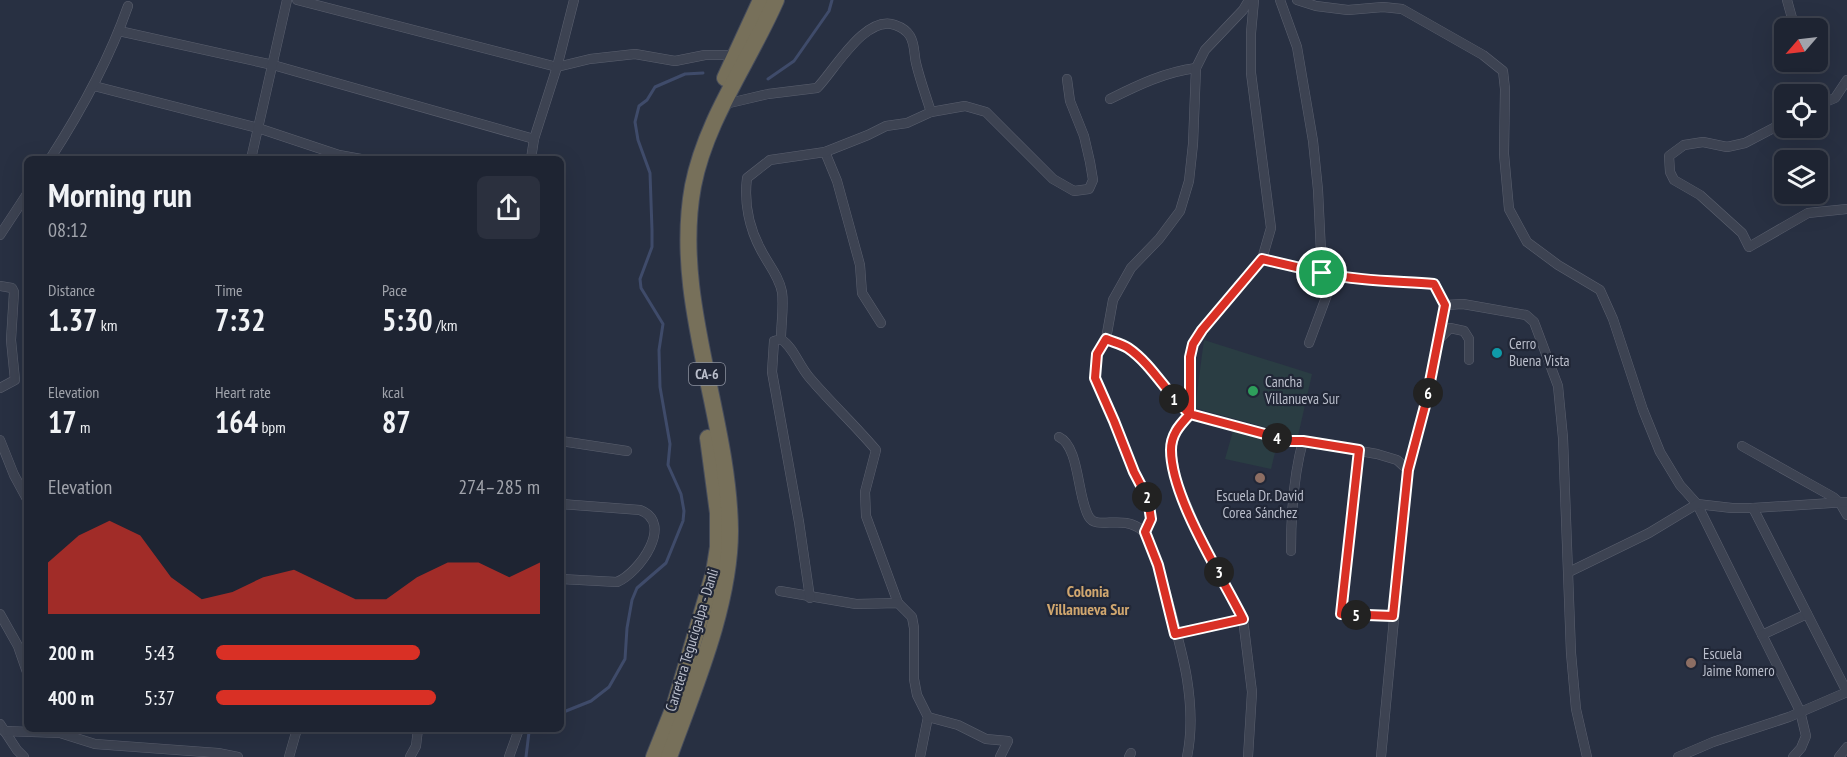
<!DOCTYPE html>
<meta charset="utf-8">
<style>
:root{--surface:#1e2432;--page:#2b303e;--text:#f1f3f6;--muted:#a1a4ac;--line:#3c414d;--accent:#d93025}
body{margin:0;font-family:"PT Sans Narrow",sans-serif;background:var(--page);color:var(--text);height:100vh;display:flex;flex-direction:column;font-size:22px;white-space:nowrap}
*{box-sizing:border-box;margin:0}
p{font-size:20px;color:var(--muted)}
.icon{flex:none;width:33px;height:33px;fill:none;stroke:currentColor;stroke-width:2;stroke-linecap:round;stroke-linejoin:round}
.map{position:relative;flex:1;overflow:hidden}
.panel{position:absolute;left:24px;top:156px;width:540px;height:576px;display:flex;flex-direction:column;background:var(--surface);border-radius:9px;box-shadow:0 6px 24px #0002,0 0 0 2px var(--line)}
.panel>*{flex:none}
.needle{width:39px;rotate:242deg}
.buttons{position:absolute;left:1774px;top:18px;display:grid;gap:12px}
.buttons a{display:grid;place-items:center;width:54px;height:54px;border-radius:9px;background:var(--surface);box-shadow:0 6px 24px #0002,0 0 0 2px var(--line);font-size:30px}
.pin{position:absolute;display:grid;place-items:center;width:51px;height:51px;color:#fff;margin:-26px;border:3px solid #fff;border-radius:50%;box-shadow:0 2px 6px #0007}
.km{position:absolute;width:30px;height:30px;margin:-15px;border-radius:50%;background:#222;color:#fff;font-size:16px;line-height:30px;text-align:center}
.round{display:grid;place-items:center;flex:none;width:63px;height:63px;border-radius:9px;background:var(--page)}
.summary{display:flex;align-items:center;justify-content:space-between;height:102px;padding:0 24px}
h1{font-size:33px;font-weight:700;line-height:45px}
.stats{display:grid;grid-template-columns:repeat(3,1fr);gap:9px;height:102px;padding:6px 24px}
.stats div{display:grid;align-content:center}
.stats b{font-size:30px;font-weight:700}
.stats small{font-size:16px;font-weight:400}
.stats p{font-size:16px}
.chart{height:168px;padding:12px 24px}
.chart p{display:flex;justify-content:space-between}
.chart svg{width:100%;height:108px;margin-top:6px;fill:var(--accent);opacity:.7}
ul{padding:0 24px;list-style:none;font-size:20px}
li{display:grid;grid-template-columns:96px 72px 1fr;align-items:center;height:45px}
li i{height:15px;border-radius:8px;background:var(--accent)}
.map>svg:first-child{display:block}
.green{fill:#2a3d43}
.lines{fill:none;stroke-linecap:round;stroke-linejoin:round}
.stream{stroke:#3f4b6a;stroke-width:3}
.street-casing{stroke:#5b606f;stroke-width:10}
.highway-casing{stroke:#474d5c;stroke-width:18}
.street{stroke:#3d4352;stroke-width:9}
.highway{stroke:#77705a;stroke-width:16}
.route-casing{stroke:#fff;stroke-width:12}
.route{stroke:#d93025;stroke-width:8}
.culture-dot{fill:#0f9aa8;stroke:#212737;stroke-width:2}
.leisure-dot{fill:#2e9e5b;stroke:#212737;stroke-width:2}
.education-dot{fill:#8d6e63;stroke:#212737;stroke-width:2}
.labels{text-anchor:middle;stroke-width:4.5;stroke-linejoin:round;paint-order:stroke}
.shield{fill:#212737;stroke:#8c919f;stroke-width:1.5}
.shield-label{font-size:14px;font-weight:bold;fill:#babecb}
.poi-label{font-size:15px;fill:#babecb;stroke:#212737;text-anchor:start}
.street-label{font-size:15px;fill:#babecb;stroke:#212737}
.neighbourhood-label{font-size:16px;font-weight:bold;fill:#d1a76f;stroke:#212737}
</style>
<div class="map">
<svg width="1847" height="757" viewBox="0 0 1847 757">
<rect width="100%" height="100%" fill="#283042"/>
<g class="green">
<path d="M 1204,340 L 1312,374 L 1298,436 L 1195,408 Z"/>
<path d="M 1233,431 L 1277,444 L 1271,469 L 1225,459 Z"/>
</g>
<g class="lines">
<g class="stream">
<path d="M 768,79 L 794,61 L 829,11 L 832,0"/>
<path d="M 561,713 L 591,701 L 609,687 L 625,659 L 627,628 L 632,600 L 637,588 L 666,563 L 683,521 L 684,511 L 681,494 L 668,465 L 670,444 L 660,387 L 659,350 L 663,324 L 641,288 L 640,279 L 652,247 L 652,230 L 650,173 L 638,140 L 635,122 L 639,106 L 647,100 L 655,87 L 685,74 L 703,73"/>
<path d="M 526,757 L 529,732 L 533,729"/>
</g>
<g class="street-casing">
<g id="street">
<path d="M 297,0 L 557,67 L 590,59 L 635,54 L 675,61 L 705,55 L 737,55"/>
<path d="M 1280,0 L 1297,47 L 1313,141 L 1318,190 L 1322,273"/>
<path d="M 1297,0 L 1316,6 L 1348,10 L 1383,7 L 1402,9 L 1483,55 L 1503,71 L 1505,89 L 1504,154 L 1509,209 L 1527,242 L 1558,265 L 1600,290 L 1613,319 L 1643,410 L 1660,452 L 1680,485 L 1697,504 L 1800,711 L 1806,736 L 1801,748 L 1793,757"/>
<path d="M 1787,0 L 1792,18"/>
<path d="M 119,31 L 273,65 L 534,139"/>
<path d="M 94,86 L 258,128 L 339,155 L 361,159"/>
<path d="M 1110,99 C 1138,85 1165,72 1196,68"/>
<path d="M 721,105 L 768,94 L 817,88 C 834,71 865,14 895,25 C 901,27 907,31 910,36 C 915,44 914,55 916,63 C 920,80 926,96 931,112"/>
<path d="M 1818,105 L 1835,98 L 1847,80"/>
<path d="M 1785,122 L 1745,143 L 1727,147 L 1703,142 L 1684,145 L 1669,156 L 1670,172 L 1674,180 L 1700,195 L 1742,233 L 1749,247 L 1808,213 L 1847,209"/>
<path d="M 825,152 L 837,181 L 851,232 L 860,265 L 862,293 L 881,323"/>
<path d="M 50,159 C 81,111 109,60 128,6"/>
<path d="M 251,159 L 287,0"/>
<path d="M 531,159 L 534,139 L 557,67 L 574,0"/>
<path d="M 0,235 L 27,194"/>
<path d="M 1262,259 L 1344,278 L 1434,284 L 1445,305"/>
<path d="M 0,286 L 12,288 L 14,292 L 11,340 L 15,380 L 0,388"/>
<path d="M 781,339 C 794,348 798,364 809,377 C 830,402 854,424 876,450 L 865,492 L 866,516 L 898,603"/>
<path d="M 1106,339 C 1113,342 1122,344 1128,348 C 1153,365 1167,395 1190,414 L 1291,441 L 1303,441 L 1377,454 L 1397,460 L 1408,470"/>
<path d="M 1438,340 L 1450,328 L 1464,331 L 1469,339 L 1469,360"/>
<path d="M 1309,343 L 1334,276"/>
<path d="M 1059,437 C 1080,447 1077,498 1089,517 C 1097,531 1123,513 1143,531 C 1154,540 1184,659 1187,679 C 1191,704 1192,733 1187,757"/>
<path d="M 0,440 L 14,475 L 27,499"/>
<path d="M 561,441 L 627,451"/>
<path d="M 1742,446 L 1833,497 L 1840,503 L 1847,515"/>
<path d="M 1359,450 L 1341,614 L 1393,616"/>
<path d="M 561,504 L 640,510 C 675,523 639,573 617,582 L 561,579"/>
<path d="M 1145,532 L 1151,518 L 1148,499 L 1134,472 L 1114,421 L 1095,378 L 1097,354 L 1106,339 L 1113,300 L 1131,268 L 1159,239 L 1180,211 L 1189,181 L 1193,144 L 1196,68 L 1205,50 L 1243,10 L 1249,0"/>
<path d="M 1291,551 C 1291,514 1293,477 1303,441"/>
<path d="M 1569,572 L 1649,533 L 1697,504 L 1732,508 L 1753,508 L 1847,502"/>
<path d="M 780,591 L 856,604 L 898,603 L 912,617 L 914,628 L 914,679 L 917,695 L 928,717 L 920,757"/>
<path d="M 810,598 L 799,522 L 772,372 L 774,341 L 781,339 C 781,324 784,307 782,292 C 779,276 768,264 761,250 C 749,228 744,202 747,178 L 770,160 L 825,152 L 868,135 L 886,126 L 907,123 L 931,112 L 965,106 L 986,112 L 1053,179 L 1074,191 L 1089,189 L 1093,180 L 1090,162 L 1084,136 L 1070,101 L 1067,79"/>
<path d="M 0,614 L 18,646 L 27,672"/>
<path d="M 1175,634 L 1243,619"/>
<path d="M 1762,635 L 1807,614"/>
<path d="M 928,717 L 958,725 L 986,739 L 1008,741 L 1000,757"/>
<path d="M 0,724 L 17,750 L 24,757"/>
<path d="M 4,731 L 60,733 L 95,744 L 218,753 L 238,757"/>
<path d="M 289,757 L 297,729"/>
<path d="M 410,757 L 416,746 L 418,729"/>
<path d="M 509,757 L 519,729"/>
<path d="M 1129,757 L 1131,753"/>
<path d="M 1248,757 L 1252,692 L 1243,619 L 1197,530 L 1176,481 L 1171,449 L 1176,429 L 1190,414 L 1190,357 L 1193,344 L 1202,330 L 1262,259 L 1271,228 L 1251,73 L 1251,33 L 1254,0"/>
<path d="M 1381,757 L 1408,470 L 1426,402 L 1445,305 L 1463,304 L 1526,315 L 1534,322 L 1558,386 L 1563,438 L 1571,653 L 1576,709 L 1587,757"/>
<path d="M 1678,757 L 1713,742 L 1789,717 L 1847,692 L 1753,508"/>
<path d="M 1839,757 L 1847,747"/>
</g>
</g>
<g class="highway-casing">
<g id="highway">
<path d="M 725,78 L 761,0"/>
<path d="M 654,757 L 674,707 L 714,572 L 718,547 L 718,513 L 708,438"/>
<path d="M 669,757 C 694,688 730,605 730,531 C 729,416 672,300 693,186 C 706,119 749,62 776,0"/>
</g>
</g>
<use href="#street" class="street"/>
<use href="#highway" class="highway"/>
</g>
<g class="lines">
<g class="route-casing">
<path id="route" d="M 1322,273 L 1262,259 L 1202,330 L 1193,344 L 1190,357 L 1190,414 C 1167,395 1153,365 1128,348 C 1122,344 1113,342 1106,339 L 1097,354 L 1095,378 L 1114,421 L 1134,472 L 1148,499 L 1151,519 L 1145,532 L 1158,565 L 1175,634 L 1243,619 C 1221,575 1171,497 1171,450 C 1171,434 1180,425 1190,414 L 1291,441 L 1303,441 L 1359,450 L 1341,614 L 1393,616 L 1408,470 L 1426,402 L 1445,305 L 1434,284 C 1396,281 1359,281 1322,273"/>
</g>
<use href="#route" class="route"/>
</g>
<circle class="culture-dot" cx="1497" cy="353" r="6"/>
<circle class="leisure-dot" cx="1253" cy="391" r="6"/>
<g class="education-dot">
<circle cx="1260" cy="478" r="6"/>
<circle cx="1691" cy="663" r="6"/>
</g>
<g class="labels">
<rect class="shield" x="689" y="363" width="36" height="22" rx="4.5"/>
<g class="shield-label">
<text x="707" y="379">CA-6</text>
</g>
<g class="poi-label">
<text x="1509" y="349">Cerro<tspan x="1509" dy="17">Buena Vista</tspan></text>
<text x="1265" y="387">Cancha<tspan x="1265" dy="17">Villanueva Sur</tspan></text>
<text x="1260" y="501" text-anchor="middle">Escuela Dr. David<tspan x="1260" dy="17">Corea Sánchez</tspan></text>
<text x="1703" y="659">Escuela<tspan x="1703" dy="17">Jaime Romero</tspan></text>
</g>
<g class="street-label">
<text transform="translate(692 640) rotate(-73)" y="5">Carretera Tegucigalpa - Danli</text>
</g>
<g class="neighbourhood-label">
<text x="1088" y="597">Colonia<tspan x="1088" dy="18">Villanueva Sur</tspan></text>
</g>
</g>
</svg>
<div class="buttons">
<a><svg class="needle" viewBox="-14 -14 28 28"><path d="M0-13l5 13h-10z" fill="#e53935"/><path d="M0 13l5-13h-10z" fill="#a1a4ac"/></svg></a>
<a><svg class="icon" aria-label="locate" viewBox="0 0 24 24"><circle cx="12" cy="12" r="6"/><path d="M12 2v4M12 18v4M2 12h4M18 12h4"/></svg></a>
<a><svg class="icon" aria-label="layers" viewBox="0 0 24 24"><path d="M12 4l9 5-9 5-9-5zM3 14l9 5 9-5"/></svg></a>
</div>
<div class="pin" style="left:1322px;top:273px;background:#1e9e55"><svg class="icon" aria-label="arrive" viewBox="0 0 24 24"><path d="M6 21V4h12l-3 4 3 4H6"/></svg></div>
<b class="km" style="left:1174px;top:399px">1</b>
<b class="km" style="left:1147px;top:497px">2</b>
<b class="km" style="left:1219px;top:572px">3</b>
<b class="km" style="left:1277px;top:438px">4</b>
<b class="km" style="left:1356px;top:615px">5</b>
<b class="km" style="left:1428px;top:393px">6</b>
<section class="panel">
<div class="summary"><div><h1>Morning run</h1><p>08:12</p></div><a class="round"><svg class="icon" aria-label="share" viewBox="0 0 24 24"><path d="M12 15V3M7 8l5-5 5 5M5 13v7h14v-7"/></svg></a></div>
<div class="stats">
<div><p>Distance</p><b>1.37<small> km</small></b></div>
<div><p>Time</p><b>7:32</b></div>
<div><p>Pace</p><b>5:30<small> /km</small></b></div>
</div>
<div class="stats">
<div><p>Elevation</p><b>17<small> m</small></b></div>
<div><p>Heart rate</p><b>164<small> bpm</small></b></div>
<div><p>kcal</p><b>87</b></div>
</div>
<div class="chart"><p><span>Elevation</span>274–285 m</p>
<svg viewBox="0 0 160 44" preserveAspectRatio="none"><path d="M0 44V23L10 12L20 6L30 12L40 29L50 38L60 35L70 29L80 26L90 32L100 38L110 38L120 29L130 23L140 23L150 29L160 23V44z"/></svg>
</div>
<ul>
<li><b>200 m</b>5:43<i style="width:63%"></i></li>
<li><b>400 m</b>5:37<i style="width:68%"></i></li>
</ul>
</section>
</div>
